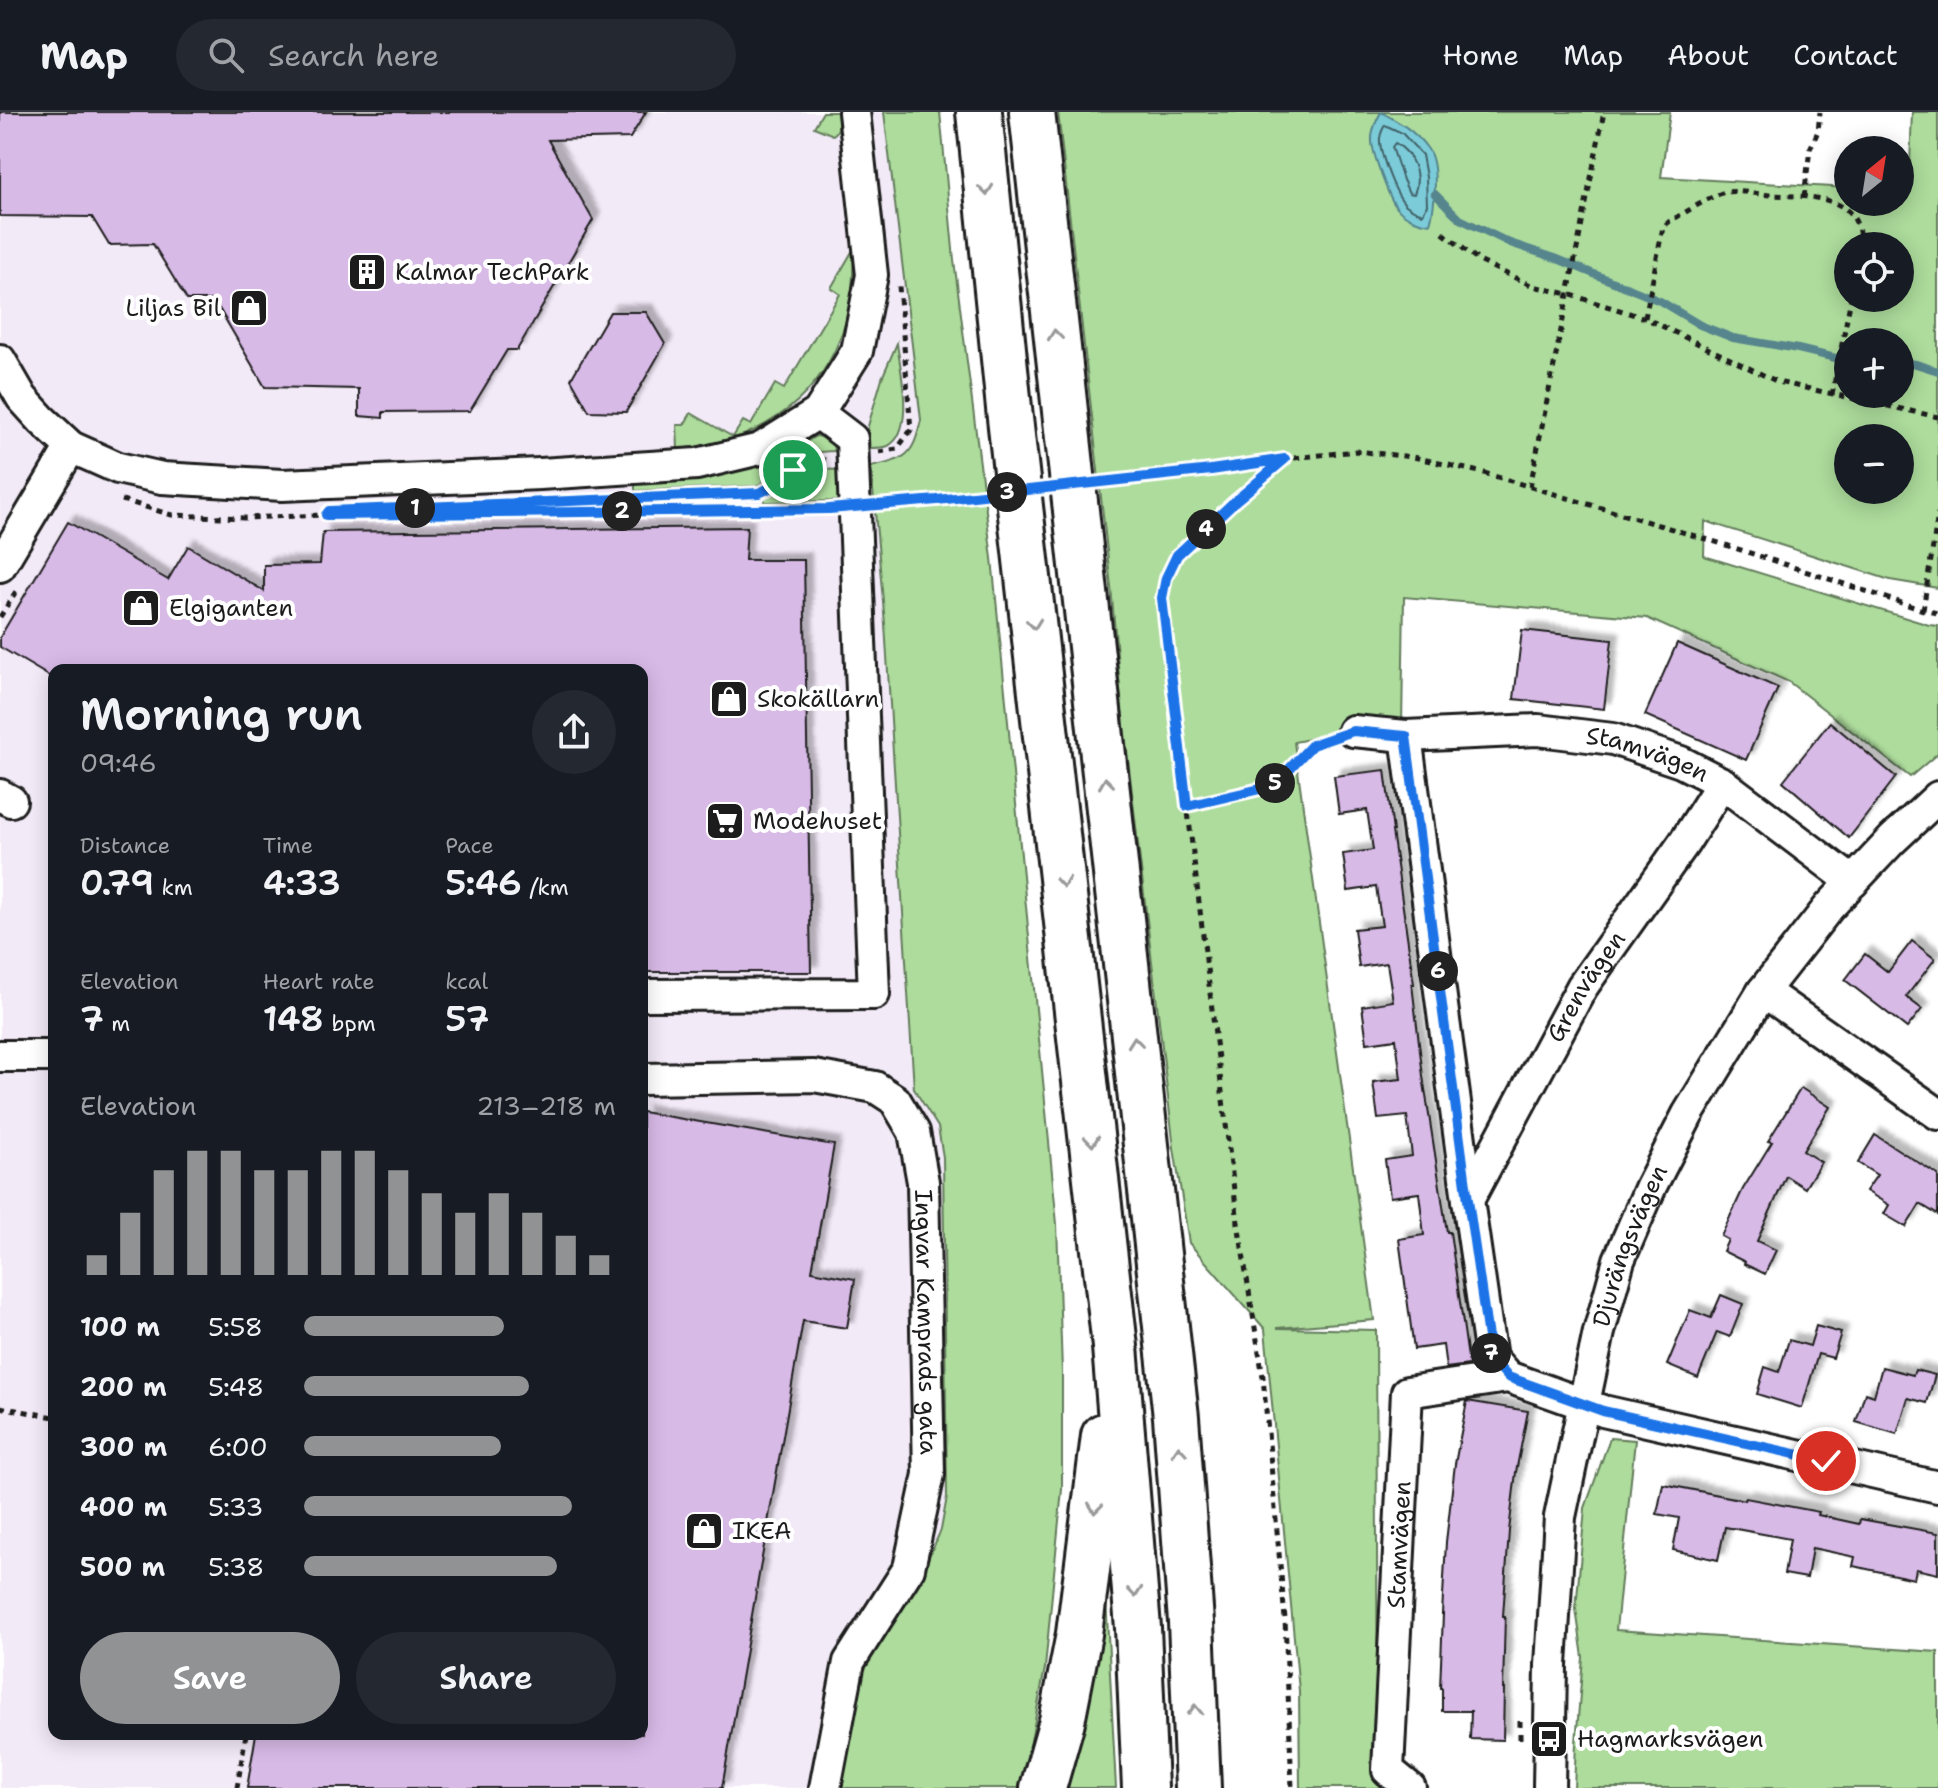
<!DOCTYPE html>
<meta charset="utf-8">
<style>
:root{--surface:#171b24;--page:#242831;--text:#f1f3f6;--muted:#9ea1a6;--line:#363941;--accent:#919294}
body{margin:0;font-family:"Shantell Sans",sans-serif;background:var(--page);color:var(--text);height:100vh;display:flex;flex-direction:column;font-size:30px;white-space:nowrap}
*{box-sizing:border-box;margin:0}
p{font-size:26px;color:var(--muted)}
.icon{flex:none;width:44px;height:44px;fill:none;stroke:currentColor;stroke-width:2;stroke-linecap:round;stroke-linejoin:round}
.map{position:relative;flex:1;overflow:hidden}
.details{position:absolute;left:48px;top:552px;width:600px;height:1076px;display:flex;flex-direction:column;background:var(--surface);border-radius:16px;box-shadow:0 4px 20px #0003}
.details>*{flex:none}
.needle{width:52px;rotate:30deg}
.fabs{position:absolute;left:1834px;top:24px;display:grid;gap:16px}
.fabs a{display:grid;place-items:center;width:80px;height:80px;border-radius:50%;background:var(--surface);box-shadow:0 4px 20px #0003;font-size:40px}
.pin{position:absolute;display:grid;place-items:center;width:68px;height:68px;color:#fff;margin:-34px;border:4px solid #fff;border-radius:50%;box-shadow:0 2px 8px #0007}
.km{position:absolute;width:40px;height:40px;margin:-20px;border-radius:50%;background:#222;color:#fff;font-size:22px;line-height:40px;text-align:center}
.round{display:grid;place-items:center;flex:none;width:84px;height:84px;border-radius:42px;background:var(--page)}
.headline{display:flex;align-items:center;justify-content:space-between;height:136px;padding:0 32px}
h1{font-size:44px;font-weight:600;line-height:60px}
.figures{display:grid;grid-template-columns:repeat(3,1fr);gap:12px;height:136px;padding:8px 32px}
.figures div{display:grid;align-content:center}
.figures b{font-size:34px;font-weight:600}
.figures small{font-size:22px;font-weight:400}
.figures p{font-size:22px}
.chart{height:224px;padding:16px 32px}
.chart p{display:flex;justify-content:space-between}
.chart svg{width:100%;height:144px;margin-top:8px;stroke:var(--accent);stroke-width:6}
.button{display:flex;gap:16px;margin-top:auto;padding:16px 32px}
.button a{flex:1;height:92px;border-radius:48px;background:var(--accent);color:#fff;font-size:32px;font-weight:600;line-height:92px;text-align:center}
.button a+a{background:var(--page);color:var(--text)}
ul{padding:0 32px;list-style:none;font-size:26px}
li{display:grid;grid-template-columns:128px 96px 1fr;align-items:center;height:60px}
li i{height:20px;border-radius:10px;background:var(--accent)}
header{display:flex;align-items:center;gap:48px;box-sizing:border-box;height:112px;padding:0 40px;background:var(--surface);border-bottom:2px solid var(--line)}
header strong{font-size:38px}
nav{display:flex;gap:44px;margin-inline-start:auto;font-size:28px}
.search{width:560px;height:72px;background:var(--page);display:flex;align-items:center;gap:20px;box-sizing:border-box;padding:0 28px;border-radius:44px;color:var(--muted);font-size:30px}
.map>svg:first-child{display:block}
.built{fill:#f3eaf8;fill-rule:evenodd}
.green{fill:#addc9c;stroke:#647c5c;stroke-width:2;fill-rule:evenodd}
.water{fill:#7ccbd9;stroke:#56858d;stroke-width:2}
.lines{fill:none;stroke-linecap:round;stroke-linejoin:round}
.shore{stroke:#426268;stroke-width:2}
.stream{stroke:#56858d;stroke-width:8}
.building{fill:#d8bae7;stroke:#1c1c1c;stroke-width:2;filter:url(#shadow)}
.minor-casing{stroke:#1c1c1c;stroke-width:36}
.highway-casing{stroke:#1c1c1c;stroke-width:50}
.path{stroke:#1c1c1c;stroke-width:5;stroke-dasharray:6 6;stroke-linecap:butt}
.minor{stroke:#fff;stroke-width:30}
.highway{stroke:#fff;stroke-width:44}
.path-bridge{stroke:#1c1c1c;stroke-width:5;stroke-dasharray:6 6;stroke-linecap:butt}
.oneway{stroke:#999}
.route-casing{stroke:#fff;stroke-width:16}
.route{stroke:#1a73e8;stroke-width:10}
.labels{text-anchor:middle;stroke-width:8;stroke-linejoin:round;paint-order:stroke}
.poi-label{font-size:24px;fill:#1c1c1c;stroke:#fff;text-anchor:start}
.street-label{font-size:24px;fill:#1c1c1c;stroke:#fff}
</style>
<header>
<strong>Map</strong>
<div class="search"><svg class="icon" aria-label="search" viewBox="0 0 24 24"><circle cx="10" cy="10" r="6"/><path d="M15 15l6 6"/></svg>Search here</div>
<nav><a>Home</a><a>Map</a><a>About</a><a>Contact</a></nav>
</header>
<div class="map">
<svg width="1938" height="1676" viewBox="0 0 1938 1676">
<defs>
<filter id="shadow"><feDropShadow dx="7" dy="-7" stdDeviation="2" flood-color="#0004"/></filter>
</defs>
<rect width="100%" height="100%" fill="#fff"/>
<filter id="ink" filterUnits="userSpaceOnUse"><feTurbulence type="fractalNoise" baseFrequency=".0125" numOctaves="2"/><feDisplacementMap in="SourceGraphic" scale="16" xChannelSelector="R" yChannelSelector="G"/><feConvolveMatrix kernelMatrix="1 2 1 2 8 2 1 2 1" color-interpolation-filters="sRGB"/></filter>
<g filter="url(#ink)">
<path class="built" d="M 0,0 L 940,0 L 954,148 L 992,446 L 1057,1112 L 1062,1259 L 1062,1377 L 1045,1556 L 1022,1676 L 0,1676 ZM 54,558 L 642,558 L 642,1622 L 54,1622 Z"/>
<g class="green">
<path d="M 823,0 L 837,0 C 838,9 841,18 833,23 L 814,15 Z"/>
<path d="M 884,0 L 940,0 L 954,148 L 992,446 L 1057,1112 L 1062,1259 L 1062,1377 L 1045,1556 L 1022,1676 L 840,1676 L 860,1566 L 927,1449 L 941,1418 L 947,1385 L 943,1045 L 938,1015 L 914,977 L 885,512 L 871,355 C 907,347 913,344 921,308 Z"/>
<path d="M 1058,0 L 1670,0 L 1661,65 L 1848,76 L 1848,90 L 1900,90 L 1900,79 L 1909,79 L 1912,0 L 1938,0 L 1938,476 L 1890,468 L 1705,409 L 1704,444 L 1929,513 L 1938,514 L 1938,641 L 1910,665 L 1789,570 L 1647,506 L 1404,485 L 1402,614 L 1353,619 L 1294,630 L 1374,1208 L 1277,1216 L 1376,1218 L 1378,1648 L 1384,1676 L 1300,1676 L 1299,1579 L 1265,1217 L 1189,1131 L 1174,1036 L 1121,588 L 1111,475 ZM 1848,134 L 1900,134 L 1900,186 L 1848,186 ZM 1848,230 L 1900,230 L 1900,282 L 1848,282 ZM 1848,326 L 1900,326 L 1900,378 L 1848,378 Z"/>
<path d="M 853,138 C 857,220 823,289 744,323 C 723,332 700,334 678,337 L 677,313 L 684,313 L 691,301 L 733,325 L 743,309 L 751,313 L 775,272 L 784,277 L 840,182 L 831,176 Z"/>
<path d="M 897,231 C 900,257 916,319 888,334 C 883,336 875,336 869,336 L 868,314 L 882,266 Z"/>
<path d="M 816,324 L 829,326 L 833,332 L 834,339 C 821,340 806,340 795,347 C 781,356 772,368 756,374 L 635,379 L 635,370 C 680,365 729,365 772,348 C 787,342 802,332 816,324 Z"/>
<path d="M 817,357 L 839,358 L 840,389 L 764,390 L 764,386 C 783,376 795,362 817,357 Z"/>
<path d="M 1610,1326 L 1635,1328 L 1616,1518 L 1938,1540 L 1938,1676 L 1574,1676 L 1576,1631 L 1583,1545 L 1576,1497 L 1585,1396 Z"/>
<path d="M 1105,1466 L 1116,1676 L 1060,1676 Z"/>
</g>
<path class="water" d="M 1381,0 C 1399,10 1415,19 1427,36 C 1439,51 1435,94 1430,112 C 1419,111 1404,105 1397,96 C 1389,87 1373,42 1372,30 C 1371,20 1376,9 1381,0 Z"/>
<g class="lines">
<g class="shore">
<path d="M 1385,13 L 1402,21 L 1422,43 L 1426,65 L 1427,93 L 1423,102 C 1417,100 1411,97 1406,93 C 1395,83 1382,46 1380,31 C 1379,24 1382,18 1385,13 Z"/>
<path d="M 1395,31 C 1412,40 1422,64 1414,82 L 1409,81 L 1403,68 L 1392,35 Z"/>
</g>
<g class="stream">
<path d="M 1435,82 L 1460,107 L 1510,131 L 1555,146 L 1660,189 L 1700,213 L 1733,226 L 1798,237 L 1848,249"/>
<path d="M 1900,250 L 1916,252 L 1938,259"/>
</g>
</g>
<g class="building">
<path d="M 0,0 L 646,0 L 630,26 L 548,28 L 593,108 L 517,238 L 507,238 L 470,299 L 383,300 L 383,306 L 359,304 L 359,277 L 265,275 L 214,188 L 187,188 L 153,132 L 109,133 L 92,105 L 0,104 Z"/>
<path d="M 610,200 L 646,200 L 665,232 L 626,300 L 589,299 L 571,267 Z"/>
<path d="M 68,410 L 168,468 L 188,434 L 264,479 L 264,453 L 320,452 L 323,420 L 747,415 L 745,448 L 804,448 L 811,860 L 642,860 L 642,558 L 54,558 L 54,567 L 0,535 L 0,525 Z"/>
<path d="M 1522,518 L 1612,528 L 1604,597 L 1514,587 Z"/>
<path d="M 1677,531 L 1778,576 L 1746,648 L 1645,603 Z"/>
<path d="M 1830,610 L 1896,665 L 1849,726 L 1783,669 Z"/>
<path d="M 1385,658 L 1393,719 L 1392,719 L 1414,872 L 1412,872 L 1423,964 L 1447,1120 L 1450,1120 L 1469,1253 L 1446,1256 L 1443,1233 L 1414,1237 L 1399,1127 L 1424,1123 L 1419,1081 L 1390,1085 L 1385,1048 L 1412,1044 L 1407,1004 L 1378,1007 L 1373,970 L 1401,967 L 1396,927 L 1367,931 L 1362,894 L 1393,889 L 1387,851 L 1359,855 L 1354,817 L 1382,814 L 1376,775 L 1348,779 L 1343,742 L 1373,738 L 1367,698 L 1339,702 L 1334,664 Z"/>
<path d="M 1912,829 L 1935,847 L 1906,885 L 1922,897 L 1907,916 L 1845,868 L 1865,842 L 1888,860 Z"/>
<path d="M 1801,976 L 1830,995 L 1803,1039 L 1821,1050 L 1805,1076 L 1786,1064 L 1757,1129 L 1776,1138 L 1765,1162 L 1744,1152 L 1745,1150 L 1723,1139 L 1728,1128 L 1721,1124 L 1743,1077 L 1772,1030 L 1768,1029 Z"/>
<path d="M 642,1000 L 834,1033 L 812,1159 L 855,1167 L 847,1216 L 803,1209 L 722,1676 L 247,1676 L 256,1622 L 642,1622 Z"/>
<path d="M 1875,1023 L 1938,1063 L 1938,1103 L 1920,1092 L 1906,1115 L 1884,1102 L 1889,1093 L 1866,1079 L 1877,1063 L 1858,1051 Z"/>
<path d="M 1721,1183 L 1743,1192 L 1730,1225 L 1717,1220 L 1698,1266 L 1667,1253 L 1690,1198 L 1711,1206 Z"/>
<path d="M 1816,1214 L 1841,1221 L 1833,1246 L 1818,1242 L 1802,1296 L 1757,1282 L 1765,1255 L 1779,1260 L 1789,1228 L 1810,1234 Z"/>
<path d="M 1882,1255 L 1913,1263 L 1915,1258 L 1935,1263 L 1927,1291 L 1908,1286 L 1897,1322 L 1856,1310 L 1865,1281 L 1874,1284 Z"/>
<path d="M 1467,1289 L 1528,1299 L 1516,1360 L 1509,1419 L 1503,1504 L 1505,1504 L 1503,1577 L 1504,1577 L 1503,1628 L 1470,1627 L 1471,1599 L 1442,1599 L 1442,1576 L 1440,1576 L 1443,1502 L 1442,1502 L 1446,1430 L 1455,1352 Z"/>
<path d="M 1663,1372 L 1745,1388 L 1746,1386 L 1819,1400 L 1818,1403 L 1859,1412 L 1860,1407 L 1938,1421 L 1938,1462 L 1916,1457 L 1914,1467 L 1853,1454 L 1855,1445 L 1812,1436 L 1807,1466 L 1784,1462 L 1790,1427 L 1725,1415 L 1718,1448 L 1673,1438 L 1679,1406 L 1657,1402 Z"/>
</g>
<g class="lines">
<g class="minor-casing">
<g id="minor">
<path d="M 0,248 L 22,286 L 42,308 L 71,335 L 118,356 L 162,366 L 282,373 L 540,362 L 697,352 L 760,337 L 818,301 L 857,239 L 872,163 L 854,0"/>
<path d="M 0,454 L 71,335"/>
<path id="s1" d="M 1353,619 L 1406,624 L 1538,618 L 1613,627 L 1681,650 L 1722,671 L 1853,770"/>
<path d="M 1406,624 L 1468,1088 L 1491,1246 L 1508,1265"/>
<path d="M 0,683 L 11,689"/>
<path d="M 1763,879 L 1938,1002"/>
<path d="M 642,883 L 874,882 L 852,327 L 818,301"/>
<path d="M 0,944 L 54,944"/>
<path id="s2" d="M 642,967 L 814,964 L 875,975 L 895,988 L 914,1020 L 923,1070 L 929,1362 L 909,1456 L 849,1550 L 825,1676"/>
<path id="s3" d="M 1468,1088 L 1582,875 L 1684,731 L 1722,671"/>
<path id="s4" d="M 1410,1676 L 1388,1658 L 1407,1280 L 1508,1265 L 1603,1299 L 1938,1375"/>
<path id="s5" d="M 1549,1676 L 1551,1553 L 1560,1405 L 1599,1220 L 1619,1148 L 1651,1074 L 1688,1002 L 1763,879 L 1829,795 L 1892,728 L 1938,685"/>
</g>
</g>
<g class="highway-casing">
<g id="highway">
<path d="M 979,0 L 1010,306 L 1115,1235 L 1138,1516 L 1145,1676"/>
<path d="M 1032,0 L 1176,1305 L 1191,1510 L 1198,1676"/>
<path d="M 1043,1676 L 1062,1609 L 1079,1522 L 1104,1324"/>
</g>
</g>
<g class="path">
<path d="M 1804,85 L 1810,37 L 1818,19 L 1820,0"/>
<path d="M 1443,121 L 1481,150 L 1533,174 L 1568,182 L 1645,206 L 1778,270 L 1938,305"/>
<path d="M 1645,206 L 1663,115 L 1670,109 C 1683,102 1714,82 1726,80 C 1740,78 1757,82 1770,83 C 1809,85 1862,81 1860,134"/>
<path d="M 1832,283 L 1851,186"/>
<path d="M 879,340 L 897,337 L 911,318 L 899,174"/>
<path d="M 1285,347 L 1234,390 L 1177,443 L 1166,466 L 1162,486 L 1238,1111 L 1263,1265 L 1285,1507 L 1292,1676"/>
<path d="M 1211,358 L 1285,347 L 1356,339 L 1413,345 L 1484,361 L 1729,434 L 1923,498 L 1938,501"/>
<path d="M 1530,375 L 1604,0"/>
<path d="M 638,386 L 759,381 L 774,374 L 808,348 L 826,348"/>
<path d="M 122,388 L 172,403 L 243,406 L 326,403 L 329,399 L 332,399"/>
<path d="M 1923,498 L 1938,402"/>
<path d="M 0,505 L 18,476"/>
<path d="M 1187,694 L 1273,674 L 1312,633 L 1330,627"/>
<path d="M 0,1295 L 54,1305"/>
<path d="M 1520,1627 L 1520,1605"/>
<path d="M 237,1676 L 246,1622"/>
</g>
<use href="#minor" class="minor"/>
<use href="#highway" class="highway"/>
<path class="path-bridge" d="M 326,403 L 829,397 L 937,388 L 1211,358"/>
</g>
<defs><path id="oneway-chevron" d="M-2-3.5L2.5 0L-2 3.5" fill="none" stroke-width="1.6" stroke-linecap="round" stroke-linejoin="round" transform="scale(2)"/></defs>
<g class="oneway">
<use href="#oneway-chevron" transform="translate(986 78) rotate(84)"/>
<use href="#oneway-chevron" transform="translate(1055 223) rotate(-96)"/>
<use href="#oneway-chevron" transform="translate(1034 512) rotate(84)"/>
<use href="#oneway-chevron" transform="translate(1106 671) rotate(-97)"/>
<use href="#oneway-chevron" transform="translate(1063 770) rotate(84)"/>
<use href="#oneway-chevron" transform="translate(1135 930) rotate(-96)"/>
<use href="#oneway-chevron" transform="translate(1092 1029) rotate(84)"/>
<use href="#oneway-chevron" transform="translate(1179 1339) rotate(-94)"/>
<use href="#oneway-chevron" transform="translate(1095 1396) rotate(97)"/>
<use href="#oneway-chevron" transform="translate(1135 1480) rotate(85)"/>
<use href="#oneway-chevron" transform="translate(1195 1598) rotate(-92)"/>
</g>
</g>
<g class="lines" filter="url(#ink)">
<g class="route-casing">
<path id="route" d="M 793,358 L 774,374 L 759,381 L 329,399 L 326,403 L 829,397 L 937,388 L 1211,358 L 1285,347 L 1234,390 L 1177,443 L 1166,466 L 1162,486 L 1187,694 L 1273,674 L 1312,633 L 1353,619 L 1406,624 L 1468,1088 L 1491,1246 L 1508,1265 L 1603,1299 L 1826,1349"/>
</g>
<use href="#route" class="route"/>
</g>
<defs>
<g id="building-square" transform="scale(2)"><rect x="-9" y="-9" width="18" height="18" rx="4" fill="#1c1c1c" stroke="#fff"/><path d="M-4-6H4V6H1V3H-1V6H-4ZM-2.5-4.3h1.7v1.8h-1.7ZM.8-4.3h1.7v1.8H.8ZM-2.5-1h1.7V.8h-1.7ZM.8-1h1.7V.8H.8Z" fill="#fff"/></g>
<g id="shop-square" transform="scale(2)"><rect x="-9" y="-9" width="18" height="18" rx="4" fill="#1c1c1c" stroke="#fff"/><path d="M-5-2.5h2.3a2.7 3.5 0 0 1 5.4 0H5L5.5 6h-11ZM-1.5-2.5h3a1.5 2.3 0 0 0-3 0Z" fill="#fff"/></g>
<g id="supermarket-square" transform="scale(2)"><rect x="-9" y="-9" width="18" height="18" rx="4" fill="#1c1c1c" stroke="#fff"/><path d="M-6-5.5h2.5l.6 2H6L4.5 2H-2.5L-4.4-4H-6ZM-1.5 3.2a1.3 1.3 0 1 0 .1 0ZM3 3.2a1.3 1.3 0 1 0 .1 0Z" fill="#fff"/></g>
<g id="bus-square" transform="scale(2)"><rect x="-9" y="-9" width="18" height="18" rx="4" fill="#1c1c1c" stroke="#fff"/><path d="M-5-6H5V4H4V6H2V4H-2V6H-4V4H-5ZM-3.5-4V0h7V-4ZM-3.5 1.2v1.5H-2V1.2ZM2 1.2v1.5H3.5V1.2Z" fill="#fff"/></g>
</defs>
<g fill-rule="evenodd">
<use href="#building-square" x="367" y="160"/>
<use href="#shop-square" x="249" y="196"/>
<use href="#shop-square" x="141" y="496"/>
<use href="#shop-square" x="729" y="587"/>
<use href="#supermarket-square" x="725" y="709"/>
<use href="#shop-square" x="704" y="1419"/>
<use href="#bus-square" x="1549" y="1627"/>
</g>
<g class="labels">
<g class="poi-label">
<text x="395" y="168">Kalmar TechPark</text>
<text x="221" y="204" text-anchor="end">Liljas Bil</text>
<text x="169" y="504">Elgiganten</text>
<text x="757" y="595">Skokällarn</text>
<text x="753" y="717">Modehuset</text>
<text x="732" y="1427">IKEA</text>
<text x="1577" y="1635">Hagmarksvägen</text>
</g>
<g class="street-label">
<text dy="8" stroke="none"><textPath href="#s1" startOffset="298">Stamvägen</textPath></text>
<text dy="8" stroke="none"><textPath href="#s3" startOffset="244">Grenvägen</textPath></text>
<text dy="8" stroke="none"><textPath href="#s5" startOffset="552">Djurängsvägen</textPath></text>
<text dy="8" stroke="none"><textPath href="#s2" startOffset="486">Ingvar Kamprads gata</textPath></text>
<text dy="8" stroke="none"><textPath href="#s4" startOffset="254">Stamvägen</textPath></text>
</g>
</g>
</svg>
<div class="fabs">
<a><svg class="needle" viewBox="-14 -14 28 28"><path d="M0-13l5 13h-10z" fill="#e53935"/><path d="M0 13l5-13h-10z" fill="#9ea1a6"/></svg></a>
<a><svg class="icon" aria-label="locate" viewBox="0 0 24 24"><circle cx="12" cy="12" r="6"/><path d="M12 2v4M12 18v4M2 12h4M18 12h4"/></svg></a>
<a>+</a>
<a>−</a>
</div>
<div class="pin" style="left:793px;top:358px;background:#1e9e55"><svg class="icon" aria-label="arrive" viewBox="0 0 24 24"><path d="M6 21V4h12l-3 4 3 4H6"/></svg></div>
<div class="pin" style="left:1826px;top:1349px;background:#d93025"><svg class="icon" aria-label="check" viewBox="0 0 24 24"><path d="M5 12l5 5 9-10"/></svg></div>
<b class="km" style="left:415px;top:396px">1</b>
<b class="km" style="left:622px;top:399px">2</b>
<b class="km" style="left:1007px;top:380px">3</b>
<b class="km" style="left:1206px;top:417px">4</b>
<b class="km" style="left:1275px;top:671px">5</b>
<b class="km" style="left:1438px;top:859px">6</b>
<b class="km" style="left:1491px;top:1241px">7</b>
<section class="details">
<div class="headline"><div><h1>Morning run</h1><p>09:46</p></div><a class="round"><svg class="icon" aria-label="share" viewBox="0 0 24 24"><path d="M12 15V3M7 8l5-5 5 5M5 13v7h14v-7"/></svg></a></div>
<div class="figures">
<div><p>Distance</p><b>0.79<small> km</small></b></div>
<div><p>Time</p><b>4:33</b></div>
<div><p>Pace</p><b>5:46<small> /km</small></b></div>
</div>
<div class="figures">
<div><p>Elevation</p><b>7<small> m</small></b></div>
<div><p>Heart rate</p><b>148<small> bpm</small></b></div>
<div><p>kcal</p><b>57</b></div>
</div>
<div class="chart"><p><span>Elevation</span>213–218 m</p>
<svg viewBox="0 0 160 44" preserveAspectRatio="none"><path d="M5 44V38M15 44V25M25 44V12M35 44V6M45 44V6M55 44V12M65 44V12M75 44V6M85 44V6M95 44V12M105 44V19M115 44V25M125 44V19M135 44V25M145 44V32M155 44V38"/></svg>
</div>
<ul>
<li><b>100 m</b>5:58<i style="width:64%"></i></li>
<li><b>200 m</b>5:48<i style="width:72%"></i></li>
<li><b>300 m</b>6:00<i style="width:63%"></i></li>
<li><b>400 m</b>5:33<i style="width:86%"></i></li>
<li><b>500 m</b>5:38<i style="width:81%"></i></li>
</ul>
<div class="button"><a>Save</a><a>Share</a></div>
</section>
</div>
